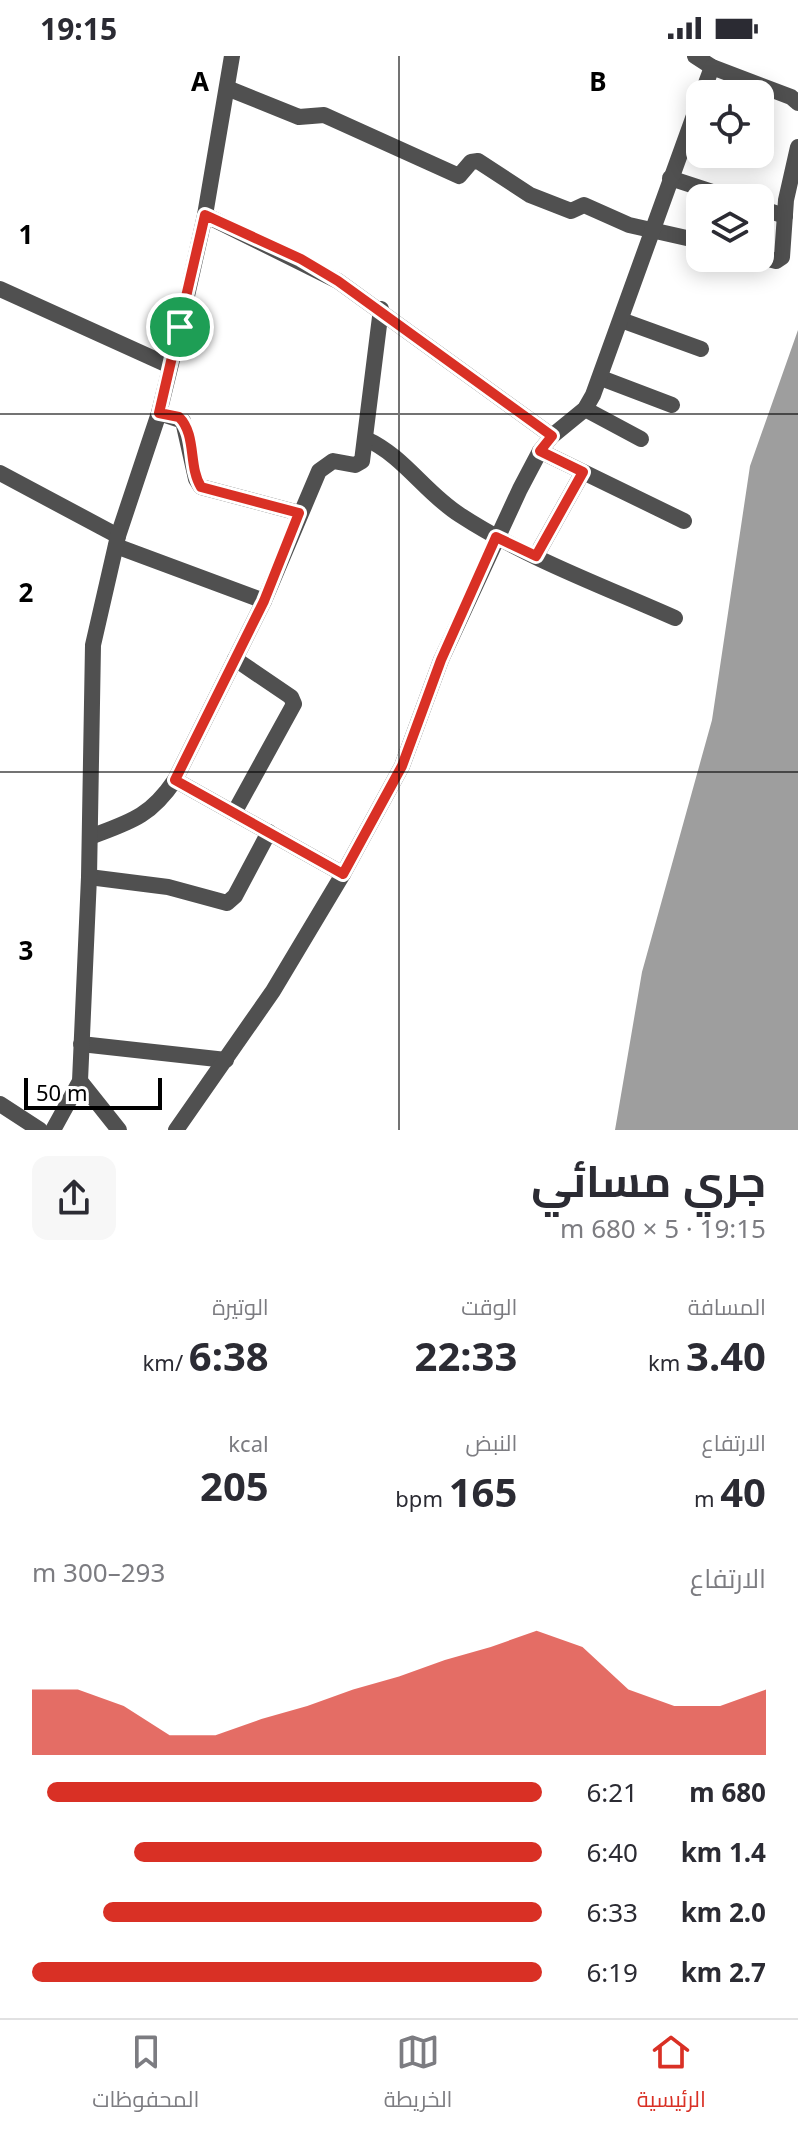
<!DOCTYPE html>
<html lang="ar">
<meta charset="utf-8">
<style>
:root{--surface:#fff;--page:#f7f7f7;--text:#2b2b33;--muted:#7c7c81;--line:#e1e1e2;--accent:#d93025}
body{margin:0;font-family:"Noto Sans",Cairo,sans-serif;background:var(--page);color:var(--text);direction:rtl;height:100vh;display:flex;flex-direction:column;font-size:30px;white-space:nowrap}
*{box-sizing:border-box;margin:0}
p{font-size:26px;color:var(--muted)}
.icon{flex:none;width:44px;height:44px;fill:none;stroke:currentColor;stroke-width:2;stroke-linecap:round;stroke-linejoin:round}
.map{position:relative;height:1074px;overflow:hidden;direction:ltr}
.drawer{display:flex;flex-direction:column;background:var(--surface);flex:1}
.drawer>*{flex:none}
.buttons{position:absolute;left:686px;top:24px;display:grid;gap:16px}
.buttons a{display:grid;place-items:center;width:88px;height:88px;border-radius:16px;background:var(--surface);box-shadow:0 4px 20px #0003;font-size:40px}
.scale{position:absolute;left:24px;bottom:20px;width:138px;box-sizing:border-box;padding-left:8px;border:4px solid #000;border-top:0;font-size:22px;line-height:28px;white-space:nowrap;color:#000;-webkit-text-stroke:6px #fff;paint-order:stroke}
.pin{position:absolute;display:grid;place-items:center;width:68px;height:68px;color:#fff;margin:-34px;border:4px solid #fff;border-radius:50%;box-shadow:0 2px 8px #0007}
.round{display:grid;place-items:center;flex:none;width:84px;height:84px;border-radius:16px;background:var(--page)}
.head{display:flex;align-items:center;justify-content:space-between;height:136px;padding:0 32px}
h1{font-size:44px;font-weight:700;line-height:60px}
.metrics{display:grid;grid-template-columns:repeat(3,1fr);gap:12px;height:136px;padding:8px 32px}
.metrics div{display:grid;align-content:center}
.metrics b{font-size:40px;font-weight:700}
.metrics small{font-size:22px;font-weight:400}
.metrics p{font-size:22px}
.chart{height:224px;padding:16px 32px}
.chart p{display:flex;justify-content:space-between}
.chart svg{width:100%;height:144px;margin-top:8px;fill:var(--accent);opacity:.7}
ul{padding:0 32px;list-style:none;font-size:26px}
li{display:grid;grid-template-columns:128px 96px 1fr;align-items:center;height:60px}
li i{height:20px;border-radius:10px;background:var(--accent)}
.status{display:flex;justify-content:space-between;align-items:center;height:56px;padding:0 40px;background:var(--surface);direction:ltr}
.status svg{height:22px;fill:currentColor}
.tab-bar{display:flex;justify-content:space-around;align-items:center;height:112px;border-top:2px solid var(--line);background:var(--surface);font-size:22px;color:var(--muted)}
.tab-bar a{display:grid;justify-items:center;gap:4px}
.tab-bar .current{color:var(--accent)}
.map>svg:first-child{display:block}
.water{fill:#9e9e9e}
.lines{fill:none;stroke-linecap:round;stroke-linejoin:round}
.street{stroke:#505050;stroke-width:16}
.route-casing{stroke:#fff;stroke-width:16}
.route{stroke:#d93025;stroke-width:10}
.grid{fill:none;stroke:#000;stroke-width:2;stroke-opacity:0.55}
.grid-label{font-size:26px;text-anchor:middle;font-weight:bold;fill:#000;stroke:#fff;stroke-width:6;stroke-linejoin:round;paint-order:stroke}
</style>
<div class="status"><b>19:15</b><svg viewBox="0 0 49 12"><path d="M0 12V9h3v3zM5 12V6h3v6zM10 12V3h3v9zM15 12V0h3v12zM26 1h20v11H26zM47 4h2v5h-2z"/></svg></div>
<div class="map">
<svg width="798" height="1074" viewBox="0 0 798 1074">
<rect width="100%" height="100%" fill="#fff"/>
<path class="water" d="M 798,274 L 798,1074 L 615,1074 L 642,916 L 712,664 L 750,410 Z"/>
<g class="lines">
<g class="street">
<path d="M 695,0 L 712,11 L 791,41 L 798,47"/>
<path d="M 227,32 L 299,61 L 324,59 L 459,120 L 471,106 L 478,105 L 530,139 L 571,155 L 584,149 L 629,169 L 700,185"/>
<path d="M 702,38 L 712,11"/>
<path d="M 670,122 L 731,142"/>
<path d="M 760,152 L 785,160"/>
<path d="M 205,159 L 338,225 L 552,380"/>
<path d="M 760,201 L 776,205 L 782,201 L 786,144 L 798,91"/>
<path d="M 0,233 L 170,310"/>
<path d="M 621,264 L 701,293"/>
<path d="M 601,322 L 672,349"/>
<path d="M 585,353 L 641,383"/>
<path d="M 159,357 L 183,365 L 196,423 L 201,431 L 299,457"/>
<path d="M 366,383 C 404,400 425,437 460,459 C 526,502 603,530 675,562"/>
<path d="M 540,395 L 684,465"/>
<path d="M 0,417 L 118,480"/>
<path d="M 116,490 L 264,545"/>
<path d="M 536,500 L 583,416"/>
<path d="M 175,724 L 343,818"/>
<path d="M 234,757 L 294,648 L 291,641 L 235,603"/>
<path d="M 90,781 C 130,766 150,761 175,724 L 264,545 L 319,415 L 333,405 L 355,409 L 362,405 L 381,253"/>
<path d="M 89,821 L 168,831 L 227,847 L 235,840 L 269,776"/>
<path d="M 81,988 L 226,1004"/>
<path d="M 80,1025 L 119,1074"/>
<path d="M 0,1048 L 40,1074"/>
<path d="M 53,1074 L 80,1025 L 89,821 L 93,589 L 118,480 L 159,357 L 180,271 L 205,159 L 232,0"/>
<path d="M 176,1074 L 273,935 L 343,818 L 402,710 L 441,604 L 520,433 L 540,395 L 552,380 L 585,353 L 593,339 L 700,43"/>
</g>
</g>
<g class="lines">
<g class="route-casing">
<path id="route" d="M 205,159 L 301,203 L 338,225 L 552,380 L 540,395 L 583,416 L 536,500 L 496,481 L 441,604 L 402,710 L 343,818 L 175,724 L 264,545 L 299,457 L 201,431 C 188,410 197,379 179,361 L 159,357 Z"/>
</g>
<use href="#route" class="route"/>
</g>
<path class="grid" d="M 399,0 L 399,1074M 0,358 L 798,358M 0,716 L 798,716"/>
<g class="grid-label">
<text x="200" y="35">A</text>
<text x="598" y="35">B</text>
<text x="26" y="188">1</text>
<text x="26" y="546">2</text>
<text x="26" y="904">3</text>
</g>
</svg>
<div class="buttons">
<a><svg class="icon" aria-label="locate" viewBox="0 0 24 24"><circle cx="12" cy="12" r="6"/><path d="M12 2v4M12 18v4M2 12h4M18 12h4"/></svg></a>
<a><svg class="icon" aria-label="layers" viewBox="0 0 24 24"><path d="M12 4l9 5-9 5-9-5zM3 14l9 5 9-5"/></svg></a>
</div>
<div class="scale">50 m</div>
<div class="pin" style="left:180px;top:271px;background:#1e9e55"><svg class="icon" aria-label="arrive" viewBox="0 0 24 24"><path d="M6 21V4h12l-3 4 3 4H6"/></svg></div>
</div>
<section class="drawer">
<div class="head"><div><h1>جري مسائي</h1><p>19:15 · 5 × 680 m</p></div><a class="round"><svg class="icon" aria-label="share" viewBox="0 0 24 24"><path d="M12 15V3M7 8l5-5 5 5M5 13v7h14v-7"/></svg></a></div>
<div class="metrics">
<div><p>المسافة</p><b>3.40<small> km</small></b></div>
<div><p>الوقت</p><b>22:33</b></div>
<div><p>الوتيرة</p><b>6:38<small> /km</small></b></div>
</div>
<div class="metrics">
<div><p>الارتفاع</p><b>40<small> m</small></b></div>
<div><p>النبض</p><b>165<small> bpm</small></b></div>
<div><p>kcal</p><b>205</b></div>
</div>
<div class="chart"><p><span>الارتفاع</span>293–300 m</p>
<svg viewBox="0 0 160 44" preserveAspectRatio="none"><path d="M0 44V24L10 24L20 29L30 38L40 38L50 33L60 29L70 24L80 20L90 15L100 11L110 6L120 11L130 24L140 29L150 29L160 24V44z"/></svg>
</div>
<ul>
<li><b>680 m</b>6:21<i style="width:97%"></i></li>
<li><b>1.4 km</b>6:40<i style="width:80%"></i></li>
<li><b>2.0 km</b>6:33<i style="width:86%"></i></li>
<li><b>2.7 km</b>6:19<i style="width:100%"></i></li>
</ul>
</section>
<nav class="tab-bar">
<a class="current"><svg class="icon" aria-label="home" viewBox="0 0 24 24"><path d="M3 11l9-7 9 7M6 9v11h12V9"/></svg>الرئيسية</a>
<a><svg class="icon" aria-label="map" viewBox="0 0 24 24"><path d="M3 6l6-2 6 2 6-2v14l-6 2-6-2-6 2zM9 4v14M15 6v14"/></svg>الخريطة</a>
<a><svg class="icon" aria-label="saved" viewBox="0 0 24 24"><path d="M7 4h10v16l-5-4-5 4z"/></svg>المحفوظات</a>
</nav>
